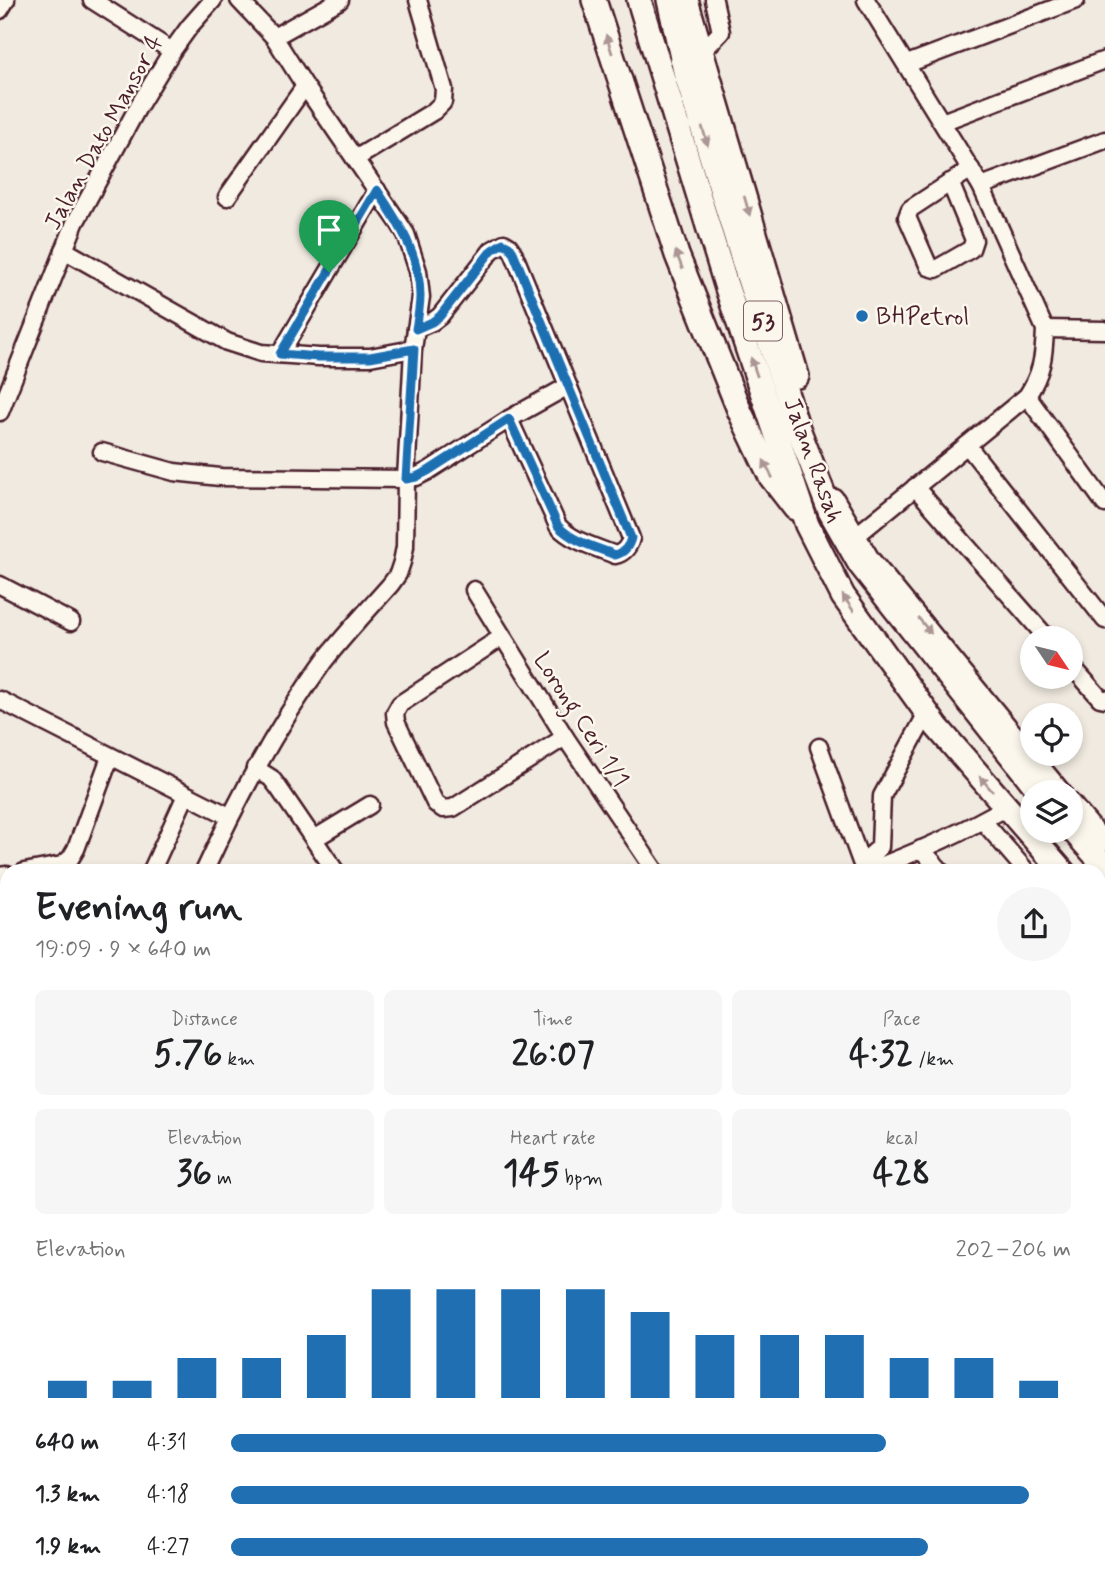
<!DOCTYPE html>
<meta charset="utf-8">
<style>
:root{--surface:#fff;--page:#f6f6f6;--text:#202124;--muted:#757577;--accent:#1f6fb2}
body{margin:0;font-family:Mynerve,sans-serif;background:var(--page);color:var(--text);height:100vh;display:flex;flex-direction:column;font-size:26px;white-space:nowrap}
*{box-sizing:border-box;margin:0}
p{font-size:23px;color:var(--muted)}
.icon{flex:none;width:38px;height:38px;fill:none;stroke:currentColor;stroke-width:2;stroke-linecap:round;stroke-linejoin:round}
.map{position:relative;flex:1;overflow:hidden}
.side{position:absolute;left:0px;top:864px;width:1106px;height:726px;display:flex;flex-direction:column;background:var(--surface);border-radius:21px 21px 0 0;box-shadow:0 4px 10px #0003}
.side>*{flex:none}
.needle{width:46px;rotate:125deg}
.fabs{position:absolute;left:1020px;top:626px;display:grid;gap:14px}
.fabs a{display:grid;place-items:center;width:63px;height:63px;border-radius:50%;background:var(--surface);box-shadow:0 4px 10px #0003;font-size:35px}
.pin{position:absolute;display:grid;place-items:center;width:60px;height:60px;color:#fff;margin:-72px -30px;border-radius:50% 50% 50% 0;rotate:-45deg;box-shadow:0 0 7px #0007}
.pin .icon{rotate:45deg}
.round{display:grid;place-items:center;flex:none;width:74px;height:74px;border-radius:37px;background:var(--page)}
.overview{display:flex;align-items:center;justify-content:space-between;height:119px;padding:0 35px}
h1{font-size:38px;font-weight:700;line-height:52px}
.figures{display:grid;grid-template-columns:repeat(3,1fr);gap:10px;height:119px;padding:7px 35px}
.figures div{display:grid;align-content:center;border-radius:10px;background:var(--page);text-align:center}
.figures b{font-size:35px;font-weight:700}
.figures small{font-size:19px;font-weight:400}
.figures p{font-size:19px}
.chart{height:196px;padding:14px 35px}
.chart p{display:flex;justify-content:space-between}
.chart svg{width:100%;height:126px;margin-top:7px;stroke:var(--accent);stroke-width:6}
ul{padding:0 35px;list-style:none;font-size:23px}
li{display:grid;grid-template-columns:112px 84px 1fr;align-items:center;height:52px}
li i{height:18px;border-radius:9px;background:var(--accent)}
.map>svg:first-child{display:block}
.built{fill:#e4dbd2}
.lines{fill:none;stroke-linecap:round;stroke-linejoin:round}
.minor-casing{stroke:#4a1f2b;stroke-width:21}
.highway-casing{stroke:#4a1f2b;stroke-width:28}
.minor{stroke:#fbf7ec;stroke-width:16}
.highway{stroke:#fbf7ec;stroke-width:23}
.oneway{fill:#ab9695}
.route-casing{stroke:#fff;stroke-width:14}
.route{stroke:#1f6fb2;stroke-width:9}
.poi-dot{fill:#1f6fb2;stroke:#fbf7ec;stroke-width:2.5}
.labels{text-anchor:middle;stroke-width:5;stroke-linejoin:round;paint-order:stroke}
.shield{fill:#fbf7ec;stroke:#7f6065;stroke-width:2}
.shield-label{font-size:23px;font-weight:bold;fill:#4a1f2b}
.street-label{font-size:24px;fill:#4a1f2b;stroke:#fbf7ec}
.poi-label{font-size:24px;fill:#4a1f2b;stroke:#fbf7ec;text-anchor:start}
</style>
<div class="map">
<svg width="1105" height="1590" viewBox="0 0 1105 1590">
<rect width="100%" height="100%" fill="#f0eae0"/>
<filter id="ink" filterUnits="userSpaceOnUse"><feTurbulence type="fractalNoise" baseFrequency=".0143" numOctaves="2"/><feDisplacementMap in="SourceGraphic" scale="14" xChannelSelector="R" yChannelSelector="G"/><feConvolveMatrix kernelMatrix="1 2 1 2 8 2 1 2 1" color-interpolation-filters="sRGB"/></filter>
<g filter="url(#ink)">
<path class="built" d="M 1099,1155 L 1105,1158 L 1105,1488 L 1099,1479 Z"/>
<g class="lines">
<g class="minor-casing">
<g id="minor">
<path d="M 92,0 L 172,51"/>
<path d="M 0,10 L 6,0"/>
<path d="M 274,37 L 340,0"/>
<path d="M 701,53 L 721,32 L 714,0"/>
<path d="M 907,64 L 1076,0"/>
<path d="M 942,122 L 1105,60"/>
<path d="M 355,159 L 434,111 L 443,102 L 444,89 L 418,0"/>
<path d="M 950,182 L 974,240 L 971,249 L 936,269 L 929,267 L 907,217 L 910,209 L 971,169"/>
<path d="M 981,186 L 1105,140"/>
<path d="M 227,197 L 305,86"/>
<path d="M 64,250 L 227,342 L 261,353 L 319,357 L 370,357 L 413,349"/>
<path d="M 416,329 L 432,322 L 440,316 L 492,250 L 504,243 L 509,246 L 513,252 L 631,538 C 629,546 624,553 615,555 C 596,547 573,542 558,526 L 509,419"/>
<path d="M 1045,329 L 1105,330"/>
<path d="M 280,354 L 377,190"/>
<path d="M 1027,396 L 1105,504"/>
<path d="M 0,412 L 75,223 L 138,107 L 172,51 L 190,26 L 213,0"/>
<path d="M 967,445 L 1105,620"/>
<path d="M 102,452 L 174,472 L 220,477 L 406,479 L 416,477 L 428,471 L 509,419 L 568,386"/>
<path d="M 915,487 L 1048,639"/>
<path d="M 835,498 L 871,559 L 1063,793"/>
<path d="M 857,535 L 1027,396 C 1042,373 1044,357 1045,329 L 981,186 L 866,0"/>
<path d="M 0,585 L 71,622"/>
<path d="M 474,590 L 565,737 L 656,872"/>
<path d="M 502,637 L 400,704 L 395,713 L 396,722 L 435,803 L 443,809 L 453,808 L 565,737"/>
<path d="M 1071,665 L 1100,698 L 1105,699"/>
<path d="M 0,700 L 229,816"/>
<path d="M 819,747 L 864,870"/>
<path d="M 255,768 L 271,778 L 278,787 L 336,872"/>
<path d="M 1071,802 L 1105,842"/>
<path d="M 983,821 L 1027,872"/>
<path d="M 314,839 L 370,805"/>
<path d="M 921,849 L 942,872"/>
<path d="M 862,863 L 880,847 L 882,796 L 927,713"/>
<path d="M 24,872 L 62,865 L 70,859 L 76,849 L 110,757"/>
<path d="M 151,872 L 186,795"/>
<path d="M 204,872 C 238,798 276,727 324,661 C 345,634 369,609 391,584 L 398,574 L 402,562 L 405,547 L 406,479 L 413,349 L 421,297 L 418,271 L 406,234 L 399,223 L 305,86 L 274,37 L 239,0"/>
<path d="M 865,872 C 913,854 962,833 1006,807"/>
<path d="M 0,876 L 7,875"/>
<path d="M 1099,953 L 1105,960"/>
<path d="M 1099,1041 L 1105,1048"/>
<path d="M 1099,1110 L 1105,1102"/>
<path d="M 1099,1491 L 1105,1499"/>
<path d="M 939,1584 L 946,1590"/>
<path d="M 416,1590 L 416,1584"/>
</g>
</g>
<g class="highway-casing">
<g id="highway">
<path d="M 594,0 L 677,255 L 740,412 L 771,477 L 795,508"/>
<path d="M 639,0 L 726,285 L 807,525 L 843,596 L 937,727 L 1063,872"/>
<path d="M 669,0 L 685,71 L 748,276 L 797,426 L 830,511 L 860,564 L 1041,793"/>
<path d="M 686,0 L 797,376"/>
<path d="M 1071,828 L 1105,866"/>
<path d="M 1099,912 L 1105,919"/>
</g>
</g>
<use href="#minor" class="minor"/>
<use href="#highway" class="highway"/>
</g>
<defs><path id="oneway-solid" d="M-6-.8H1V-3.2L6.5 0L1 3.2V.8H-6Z" transform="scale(1.75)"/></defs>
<g class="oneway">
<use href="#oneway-solid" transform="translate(609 44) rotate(-108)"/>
<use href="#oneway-solid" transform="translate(705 136) rotate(73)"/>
<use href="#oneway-solid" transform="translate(747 206) rotate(74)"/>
<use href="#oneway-solid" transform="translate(679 260) rotate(-111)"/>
<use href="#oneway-solid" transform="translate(754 367) rotate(-109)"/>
<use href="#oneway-solid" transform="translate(768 469) rotate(-117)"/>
<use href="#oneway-solid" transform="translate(848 603) rotate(-124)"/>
<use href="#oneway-solid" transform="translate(925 626) rotate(51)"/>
<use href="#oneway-solid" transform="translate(986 784) rotate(-131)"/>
</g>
</g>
<g class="lines" filter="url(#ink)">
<g class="route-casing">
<path id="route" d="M 377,190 C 399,223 420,255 420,296 C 420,307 418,318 416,329 L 432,322 L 440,316 L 492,250 L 503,243 L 509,246 L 513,252 L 631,538 C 629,546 624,553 615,555 C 595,547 573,542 558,526 L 509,419 L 428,471 L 416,477 L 406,479 L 414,349 L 370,357 L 319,357 L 280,354 Z"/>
</g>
<use href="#route" class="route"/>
</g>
<circle class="poi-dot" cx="862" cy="316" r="7"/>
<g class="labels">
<rect class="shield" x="744" y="301.5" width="38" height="39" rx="5"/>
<g class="shield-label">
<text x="763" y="329">53</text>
</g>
<g class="street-label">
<text transform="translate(103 132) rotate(-61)" y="8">Jalan Dato Mansor 4</text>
<text transform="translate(814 460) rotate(70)" y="8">Jalan Rasah</text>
<text transform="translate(582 719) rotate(57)" y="8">Lorong Ceri 1/1</text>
</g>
<g class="poi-label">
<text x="876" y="324">BHPetrol</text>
</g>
</g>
</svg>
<div class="fabs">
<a><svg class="needle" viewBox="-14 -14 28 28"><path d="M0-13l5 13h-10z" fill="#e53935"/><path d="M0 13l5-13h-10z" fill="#757577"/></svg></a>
<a><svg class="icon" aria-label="locate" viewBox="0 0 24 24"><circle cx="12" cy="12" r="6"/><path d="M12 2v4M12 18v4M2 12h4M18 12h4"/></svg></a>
<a><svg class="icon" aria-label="layers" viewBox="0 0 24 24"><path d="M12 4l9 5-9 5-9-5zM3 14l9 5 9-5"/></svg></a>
</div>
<div class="pin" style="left:329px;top:272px;background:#1e9e55"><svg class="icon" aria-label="arrive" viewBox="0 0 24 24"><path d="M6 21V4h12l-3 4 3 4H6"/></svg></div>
<section class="side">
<div class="overview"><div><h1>Evening run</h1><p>19:09 · 9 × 640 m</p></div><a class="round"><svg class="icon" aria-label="share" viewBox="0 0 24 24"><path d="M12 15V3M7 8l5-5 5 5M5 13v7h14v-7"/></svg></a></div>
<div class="figures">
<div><p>Distance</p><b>5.76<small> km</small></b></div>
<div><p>Time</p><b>26:07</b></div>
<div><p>Pace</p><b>4:32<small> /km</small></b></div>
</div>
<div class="figures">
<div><p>Elevation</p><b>36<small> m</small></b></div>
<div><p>Heart rate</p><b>145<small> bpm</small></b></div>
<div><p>kcal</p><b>428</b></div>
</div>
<div class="chart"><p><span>Elevation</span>202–206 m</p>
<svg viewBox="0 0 160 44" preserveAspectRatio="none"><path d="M5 44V38M15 44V38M25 44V30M35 44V30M45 44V22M55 44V6M65 44V6M75 44V6M85 44V6M95 44V14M105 44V22M115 44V22M125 44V22M135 44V30M145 44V30M155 44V38"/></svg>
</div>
<ul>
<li><b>640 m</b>4:31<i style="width:78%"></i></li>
<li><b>1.3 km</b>4:18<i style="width:95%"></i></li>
<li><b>1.9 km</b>4:27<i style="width:83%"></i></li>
</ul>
</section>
</div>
